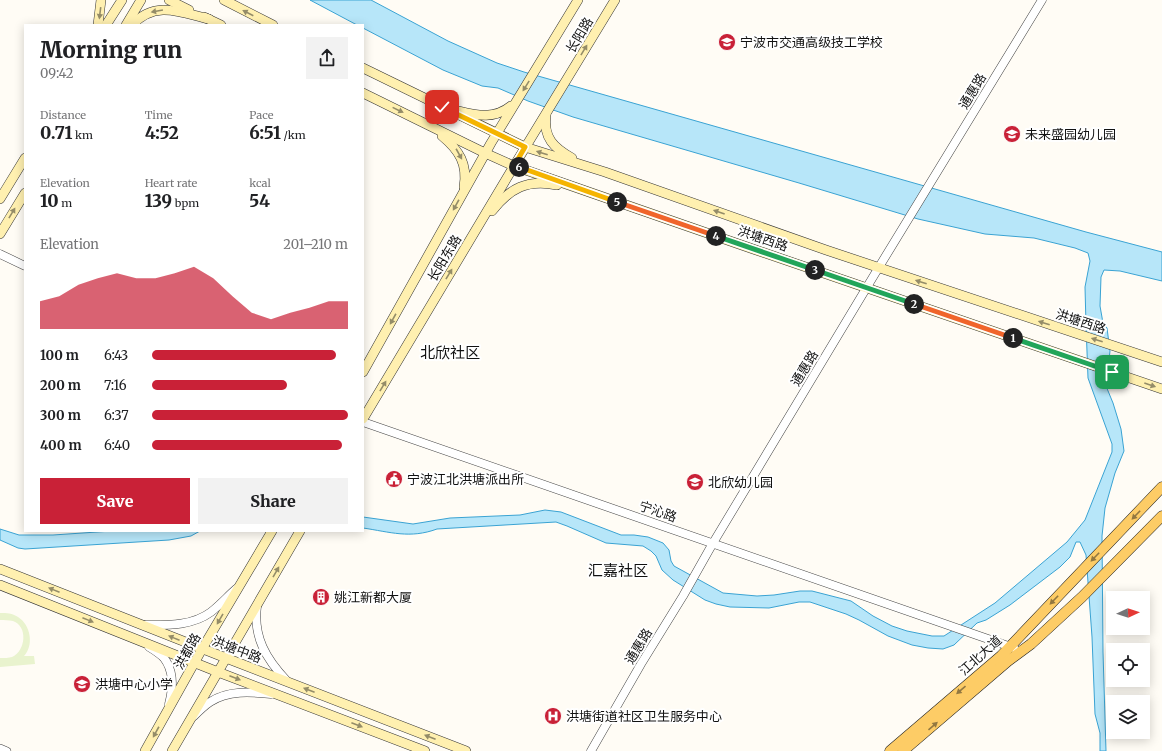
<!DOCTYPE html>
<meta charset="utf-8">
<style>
:root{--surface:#fff;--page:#f2f2f2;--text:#202124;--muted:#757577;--accent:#c92137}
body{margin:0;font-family:Merriweather,"Noto Sans SC",serif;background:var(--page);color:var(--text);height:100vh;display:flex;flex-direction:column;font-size:15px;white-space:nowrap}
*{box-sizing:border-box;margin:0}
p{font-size:13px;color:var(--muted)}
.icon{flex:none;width:22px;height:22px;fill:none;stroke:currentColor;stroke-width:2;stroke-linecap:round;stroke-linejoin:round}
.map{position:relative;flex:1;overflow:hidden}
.side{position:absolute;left:24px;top:24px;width:340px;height:508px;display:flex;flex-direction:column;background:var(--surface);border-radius:0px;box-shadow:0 2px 10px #0003}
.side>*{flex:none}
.needle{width:26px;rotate:87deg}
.fabs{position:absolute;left:1106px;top:591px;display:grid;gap:8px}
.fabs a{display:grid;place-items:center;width:44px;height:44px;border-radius:0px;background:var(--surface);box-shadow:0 2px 10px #0003;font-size:20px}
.pin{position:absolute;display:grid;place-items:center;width:34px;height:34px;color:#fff;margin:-17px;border-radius:8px;box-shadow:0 2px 6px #0006}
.km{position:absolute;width:20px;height:20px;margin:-10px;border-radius:50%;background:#222;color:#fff;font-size:11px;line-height:20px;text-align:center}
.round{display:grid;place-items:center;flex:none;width:42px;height:42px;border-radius:0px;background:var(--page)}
.head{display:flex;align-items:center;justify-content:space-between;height:68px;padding:0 16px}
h1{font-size:22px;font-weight:800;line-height:30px}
.stats{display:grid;grid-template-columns:repeat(3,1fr);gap:6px;height:68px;padding:4px 16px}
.stats div{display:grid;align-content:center}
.stats b{font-size:17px;font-weight:800}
.stats small{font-size:11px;font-weight:400}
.stats p{font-size:11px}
.chart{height:112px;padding:8px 16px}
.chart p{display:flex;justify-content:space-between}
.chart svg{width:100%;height:72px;margin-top:4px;fill:var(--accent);opacity:.7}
.action{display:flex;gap:8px;margin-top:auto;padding:8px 16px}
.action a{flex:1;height:46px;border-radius:0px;background:var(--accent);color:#fff;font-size:16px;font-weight:800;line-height:46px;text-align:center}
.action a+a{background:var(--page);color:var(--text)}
ul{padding:0 16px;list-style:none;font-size:13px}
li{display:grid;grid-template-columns:64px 48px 1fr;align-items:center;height:30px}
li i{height:10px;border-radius:5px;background:var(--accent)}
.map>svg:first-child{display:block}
.pitch{fill:#e9f3ce}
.water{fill:#b7e6f9;stroke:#3aa3d3}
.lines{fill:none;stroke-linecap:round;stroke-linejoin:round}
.minor-casing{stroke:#444;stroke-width:8}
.tertiary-casing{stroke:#444;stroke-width:9}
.secondary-casing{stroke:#333;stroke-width:10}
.primary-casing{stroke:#222;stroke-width:11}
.minor{stroke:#fff;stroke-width:7}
.tertiary{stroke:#fff;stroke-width:8}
.secondary{stroke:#fff0b0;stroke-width:9}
.primary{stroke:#fdcc66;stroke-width:10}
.oneway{fill:#948c68}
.oneway2{fill:#937840}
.split-1-casing{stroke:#fff;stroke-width:8}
.split-2-casing{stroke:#fff;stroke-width:8}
.split-3-casing{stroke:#fff;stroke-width:8}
.split-4-casing{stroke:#fff;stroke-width:8}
.split-5-casing{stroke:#fff;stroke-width:8}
.split-6-casing{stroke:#fff;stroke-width:8}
.split-7-casing{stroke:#fff;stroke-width:8}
.split-1{stroke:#22a559;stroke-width:5}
.split-2{stroke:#f0652b;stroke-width:5}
.split-3{stroke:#22a559;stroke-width:5}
.split-4{stroke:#22a559;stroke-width:5}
.split-5{stroke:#f0652b;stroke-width:5}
.split-6{stroke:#f5b400;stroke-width:5}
.split-7{stroke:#f5b400;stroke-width:5}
.labels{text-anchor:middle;stroke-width:4;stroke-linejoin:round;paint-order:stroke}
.street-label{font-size:13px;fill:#111;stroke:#fff}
.poi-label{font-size:13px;fill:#111;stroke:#fff;text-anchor:start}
.quarter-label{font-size:15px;fill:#111;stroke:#fff}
</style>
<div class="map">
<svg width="1162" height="751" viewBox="0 0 1162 751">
<rect width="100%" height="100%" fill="#fffcf5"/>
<path class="pitch" d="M 0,613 C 7,613 12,613 18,617 C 31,625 34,646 24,656 L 34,656 L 35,664 L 0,667 L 0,658 C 4,658 9,658 12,657 C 26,651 28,626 13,621 C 9,620 4,620 0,620 Z"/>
<g class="water">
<path d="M 310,0 L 371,0 L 448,41 L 497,63 L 524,72 L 1086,232 L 1162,252 L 1162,281 L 1120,271 L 1104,270 L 1101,277 L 1100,306 L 1103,323 L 1107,328 L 1110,351 L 1106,386 L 1113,403 L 1121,429 L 1124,451 L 1115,473 L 1105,508 L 1102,536 L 1103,652 L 1106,751 L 1100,751 L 1100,733 L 1095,714 L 1092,637 L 1086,555 L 1080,542 L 1076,542 L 1070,557 L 1060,567 L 1010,605 L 986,620 L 977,623 L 954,645 L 943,649 L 928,648 L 912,645 L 888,636 L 859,620 L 846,614 L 810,602 L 799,602 L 769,608 L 730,607 L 716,604 L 705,600 L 673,580 L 662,570 L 656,556 L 651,551 L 643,546 L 606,543 L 567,526 L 556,522 L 437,529 C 410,539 390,532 363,528 L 363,517 L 413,524 L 450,518 L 520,515 L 545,510 L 561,512 L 621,535 L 634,535 L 648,537 L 663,543 L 669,550 L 671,561 L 674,566 L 723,593 L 757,596 L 774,595 L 800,591 L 812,591 L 851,601 L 873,616 L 892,626 L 907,631 L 932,636 L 944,636 L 995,603 L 1067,542 L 1085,520 L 1112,452 L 1112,444 L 1088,378 L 1086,325 L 1085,287 L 1090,261 L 1088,253 L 1075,248 L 1034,238 L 985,234 L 918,219 L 799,183 L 573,117 L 528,101 L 498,88 L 482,86 L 443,70 L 363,28 L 363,25 L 357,25 Z"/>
<path d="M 0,529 L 19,535 L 53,535 L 112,531 L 200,531 L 191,536 L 169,540 L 25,549 L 18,548 L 0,540 Z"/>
</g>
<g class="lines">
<g class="minor-casing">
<path id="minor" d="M 0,748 L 7,751"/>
</g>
<g class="tertiary-casing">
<g id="tertiary">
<path d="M 0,254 L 25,266"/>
<path d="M 363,422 L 1014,648"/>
<path d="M 257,606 C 253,637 266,659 287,681"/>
<path d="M 145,625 C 168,625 192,626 211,612 C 220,605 228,596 236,589"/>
<path d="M 149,647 C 154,650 160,654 164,658 C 174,671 173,689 169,704"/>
<path d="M 194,716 C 199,711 204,706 210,702 C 228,690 251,692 271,694"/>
<path d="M 591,751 L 641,664 L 683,596 L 713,543 L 879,267 L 1042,0"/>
</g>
</g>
<g class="secondary-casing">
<g id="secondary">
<path d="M 169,0 L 189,10"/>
<path d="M 224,0 L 273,25"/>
<path d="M 204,17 L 221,25"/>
<path d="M 98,25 L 101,0"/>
<path d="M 106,25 L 122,0"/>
<path d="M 126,25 L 141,0"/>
<path d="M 132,25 C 155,0 180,12 209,19"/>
<path d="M 363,68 L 525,147 L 605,172 L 826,250 L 1162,362"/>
<path d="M 363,93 L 485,153 L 514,166 L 753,249 L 1162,389"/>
<path d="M 459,111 C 478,116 495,119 511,106"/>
<path d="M 546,115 C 543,138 554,148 572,158"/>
<path d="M 442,136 C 459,150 468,164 464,187"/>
<path d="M 0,199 L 25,158"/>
<path d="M 492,211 C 510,188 527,179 557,185"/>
<path d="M 0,234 L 25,193"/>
<path d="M 363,372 L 491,143 L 578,0"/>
<path d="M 363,419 L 514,166 L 615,0"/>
<path d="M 0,569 L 226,658 L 466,751"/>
<path d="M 0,585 L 218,672 L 425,751"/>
<path d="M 145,751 L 202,649 L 272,531"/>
<path d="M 172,751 L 300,531"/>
</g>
</g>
<g class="primary-casing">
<g id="primary">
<path d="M 890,751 L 1001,656 L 1162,487"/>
<path d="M 903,751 L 1008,661 L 1031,644 L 1082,597 L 1162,516"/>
</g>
</g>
<use href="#minor" class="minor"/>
<use href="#tertiary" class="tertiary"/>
<use href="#secondary" class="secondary"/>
<use href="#primary" class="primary"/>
</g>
<defs><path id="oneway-solid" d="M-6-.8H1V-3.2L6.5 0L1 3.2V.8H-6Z"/></defs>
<g class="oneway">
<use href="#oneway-solid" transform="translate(157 11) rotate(170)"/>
<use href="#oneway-solid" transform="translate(100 13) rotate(97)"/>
<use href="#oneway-solid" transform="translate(248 13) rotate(-153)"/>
<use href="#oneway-solid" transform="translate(584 50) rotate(-59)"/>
<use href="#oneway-solid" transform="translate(526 86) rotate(122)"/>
<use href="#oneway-solid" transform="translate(398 110) rotate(26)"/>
<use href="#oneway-solid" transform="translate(542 153) rotate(-162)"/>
<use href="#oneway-solid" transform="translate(459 154) rotate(61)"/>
<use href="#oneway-solid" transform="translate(456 205) rotate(119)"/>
<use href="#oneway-solid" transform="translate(719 212) rotate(-161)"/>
<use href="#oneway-solid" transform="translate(12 213) rotate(-59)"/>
<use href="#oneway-solid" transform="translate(449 274) rotate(-59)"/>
<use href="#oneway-solid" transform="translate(921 282) rotate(-162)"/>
<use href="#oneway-solid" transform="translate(393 319) rotate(119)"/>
<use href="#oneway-solid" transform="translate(1044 323) rotate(-162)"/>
<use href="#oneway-solid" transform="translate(1097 340) rotate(-162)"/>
<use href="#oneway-solid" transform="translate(1150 385) rotate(19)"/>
<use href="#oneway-solid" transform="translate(383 386) rotate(-59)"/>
<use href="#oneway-solid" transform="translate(276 572) rotate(-60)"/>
<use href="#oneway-solid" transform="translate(54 590) rotate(-158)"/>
<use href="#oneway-solid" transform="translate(220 619) rotate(120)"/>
<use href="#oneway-solid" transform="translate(88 620) rotate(22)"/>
<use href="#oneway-solid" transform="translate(174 638) rotate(-158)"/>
<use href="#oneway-solid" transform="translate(235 678) rotate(21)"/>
<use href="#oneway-solid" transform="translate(309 690) rotate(-159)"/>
<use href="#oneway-solid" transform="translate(357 725) rotate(21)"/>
<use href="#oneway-solid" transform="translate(156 732) rotate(119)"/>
<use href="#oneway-solid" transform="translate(430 737) rotate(-159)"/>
</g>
<g class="oneway2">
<use href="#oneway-solid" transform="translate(1136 515) rotate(134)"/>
<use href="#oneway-solid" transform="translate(1095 557) rotate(134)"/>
<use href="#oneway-solid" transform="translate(1054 600) rotate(134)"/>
<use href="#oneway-solid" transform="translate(961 690) rotate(139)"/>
<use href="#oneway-solid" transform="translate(933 726) rotate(-41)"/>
</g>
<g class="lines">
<g class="split-1-casing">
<path id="split-1" d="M 1013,338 L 1112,372"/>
</g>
<g class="split-2-casing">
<path id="split-2" d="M 914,304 L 1013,338"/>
</g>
<g class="split-3-casing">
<path id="split-3" d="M 815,270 L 914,304"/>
</g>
<g class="split-4-casing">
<path id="split-4" d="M 716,236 L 815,270"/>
</g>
<g class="split-5-casing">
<path id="split-5" d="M 617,202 L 716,236"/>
</g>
<g class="split-6-casing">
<path id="split-6" d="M 519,167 L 617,202"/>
</g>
<g class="split-7-casing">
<path id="split-7" d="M 442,107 L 525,147 L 514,166 L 519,167"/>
</g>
<use href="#split-1" class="split-1"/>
<use href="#split-2" class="split-2"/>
<use href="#split-3" class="split-3"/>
<use href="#split-4" class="split-4"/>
<use href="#split-5" class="split-5"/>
<use href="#split-6" class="split-6"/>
<use href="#split-7" class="split-7"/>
</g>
<defs>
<g id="university-disc" transform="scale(0.9)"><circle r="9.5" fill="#c92137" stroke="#fff"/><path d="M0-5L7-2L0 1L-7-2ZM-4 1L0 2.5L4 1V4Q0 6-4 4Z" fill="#fff"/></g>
<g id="school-disc" transform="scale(0.9)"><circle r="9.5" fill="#c92137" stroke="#fff"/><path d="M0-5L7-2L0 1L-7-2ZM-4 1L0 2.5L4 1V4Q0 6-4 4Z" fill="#fff"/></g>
<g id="civic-disc" transform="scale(0.9)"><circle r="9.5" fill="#c92137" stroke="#fff"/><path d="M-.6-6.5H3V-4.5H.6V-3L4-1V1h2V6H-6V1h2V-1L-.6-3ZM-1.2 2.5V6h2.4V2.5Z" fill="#fff"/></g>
<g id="building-disc" transform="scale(0.9)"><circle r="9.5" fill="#c92137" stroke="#fff"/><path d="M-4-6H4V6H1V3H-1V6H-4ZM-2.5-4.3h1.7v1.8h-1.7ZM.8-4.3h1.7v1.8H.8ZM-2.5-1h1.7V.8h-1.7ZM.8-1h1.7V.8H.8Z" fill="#fff"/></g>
<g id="hospital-disc" transform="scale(0.9)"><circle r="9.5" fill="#c92137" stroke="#fff"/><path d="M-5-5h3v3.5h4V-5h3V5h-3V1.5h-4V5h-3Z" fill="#fff"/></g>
</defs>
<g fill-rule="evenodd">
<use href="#university-disc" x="727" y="42"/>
<use href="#school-disc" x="1012" y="134"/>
<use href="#civic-disc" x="394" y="479"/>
<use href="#school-disc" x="695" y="482"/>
<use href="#building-disc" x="321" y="597"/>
<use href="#school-disc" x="82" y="684"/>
<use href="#hospital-disc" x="553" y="716"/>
</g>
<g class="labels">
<g class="street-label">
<text transform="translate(579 35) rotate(-59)" y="5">长阳路</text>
<text transform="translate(972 91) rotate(-59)" y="5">通惠路</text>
<text transform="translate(763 238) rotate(19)" y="5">洪塘西路</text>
<text transform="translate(444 258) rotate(-59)" y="5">长阳东路</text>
<text transform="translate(1081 321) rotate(18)" y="5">洪塘西路</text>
<text transform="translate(804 368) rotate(-59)" y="5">通惠路</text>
<text transform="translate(658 511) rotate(19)" y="5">宁沁路</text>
<text transform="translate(638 646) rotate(-59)" y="5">通惠路</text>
<text transform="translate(237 649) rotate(21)" y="5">洪塘中路</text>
<text transform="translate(187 651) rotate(-60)" y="5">洪都路</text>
<text transform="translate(980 655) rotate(-42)" y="5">江北大道</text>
</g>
<g class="poi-label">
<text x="740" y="47">宁波市交通高级技工学校</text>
<text x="1025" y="139">未来盛园幼儿园</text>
<text x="407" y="484">宁波江北洪塘派出所</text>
<text x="708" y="487">北欣幼儿园</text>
<text x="334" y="602">姚江新都大厦</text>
<text x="95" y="689">洪塘中心小学</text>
<text x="566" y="721">洪塘街道社区卫生服务中心</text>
</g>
<g class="quarter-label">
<text x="450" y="358">北欣社区</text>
<text x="618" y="576">汇嘉社区</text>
</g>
</g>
</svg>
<div class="fabs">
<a><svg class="needle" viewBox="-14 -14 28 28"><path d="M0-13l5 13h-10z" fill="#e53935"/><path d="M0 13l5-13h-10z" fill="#757577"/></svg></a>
<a><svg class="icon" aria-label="locate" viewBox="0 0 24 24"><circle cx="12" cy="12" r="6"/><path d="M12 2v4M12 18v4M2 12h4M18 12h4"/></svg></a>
<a><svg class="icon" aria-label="layers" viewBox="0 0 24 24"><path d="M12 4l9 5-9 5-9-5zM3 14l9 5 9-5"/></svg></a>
</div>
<div class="pin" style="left:1112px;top:372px;background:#1e9e55"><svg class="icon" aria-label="arrive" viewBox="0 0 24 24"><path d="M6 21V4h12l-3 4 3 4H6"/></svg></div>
<div class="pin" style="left:442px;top:107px;background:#d93025"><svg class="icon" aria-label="check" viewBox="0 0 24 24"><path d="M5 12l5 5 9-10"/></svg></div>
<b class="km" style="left:1013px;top:338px">1</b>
<b class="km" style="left:914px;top:304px">2</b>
<b class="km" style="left:815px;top:270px">3</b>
<b class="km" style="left:716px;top:236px">4</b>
<b class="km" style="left:617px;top:202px">5</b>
<b class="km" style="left:519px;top:167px">6</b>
<section class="side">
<div class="head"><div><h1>Morning run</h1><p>09:42</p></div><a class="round"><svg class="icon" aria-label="share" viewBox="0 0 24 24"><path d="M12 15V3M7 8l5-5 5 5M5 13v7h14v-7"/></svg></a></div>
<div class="stats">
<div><p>Distance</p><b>0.71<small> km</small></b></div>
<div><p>Time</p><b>4:52</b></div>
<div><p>Pace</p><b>6:51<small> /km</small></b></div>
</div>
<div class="stats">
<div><p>Elevation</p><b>10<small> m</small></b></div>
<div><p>Heart rate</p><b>139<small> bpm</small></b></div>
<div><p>kcal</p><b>54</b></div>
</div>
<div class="chart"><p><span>Elevation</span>201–210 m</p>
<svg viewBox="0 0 160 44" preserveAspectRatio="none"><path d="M0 44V27L10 24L20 17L30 13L40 10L50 13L60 13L70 10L80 6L90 13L100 24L110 34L120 38L130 34L140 31L150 27L160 27V44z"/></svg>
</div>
<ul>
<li><b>100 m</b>6:43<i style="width:94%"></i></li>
<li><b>200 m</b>7:16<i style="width:69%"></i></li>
<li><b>300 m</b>6:37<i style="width:100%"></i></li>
<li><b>400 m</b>6:40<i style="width:97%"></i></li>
</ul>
<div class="action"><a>Save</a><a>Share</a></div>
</section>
</div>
